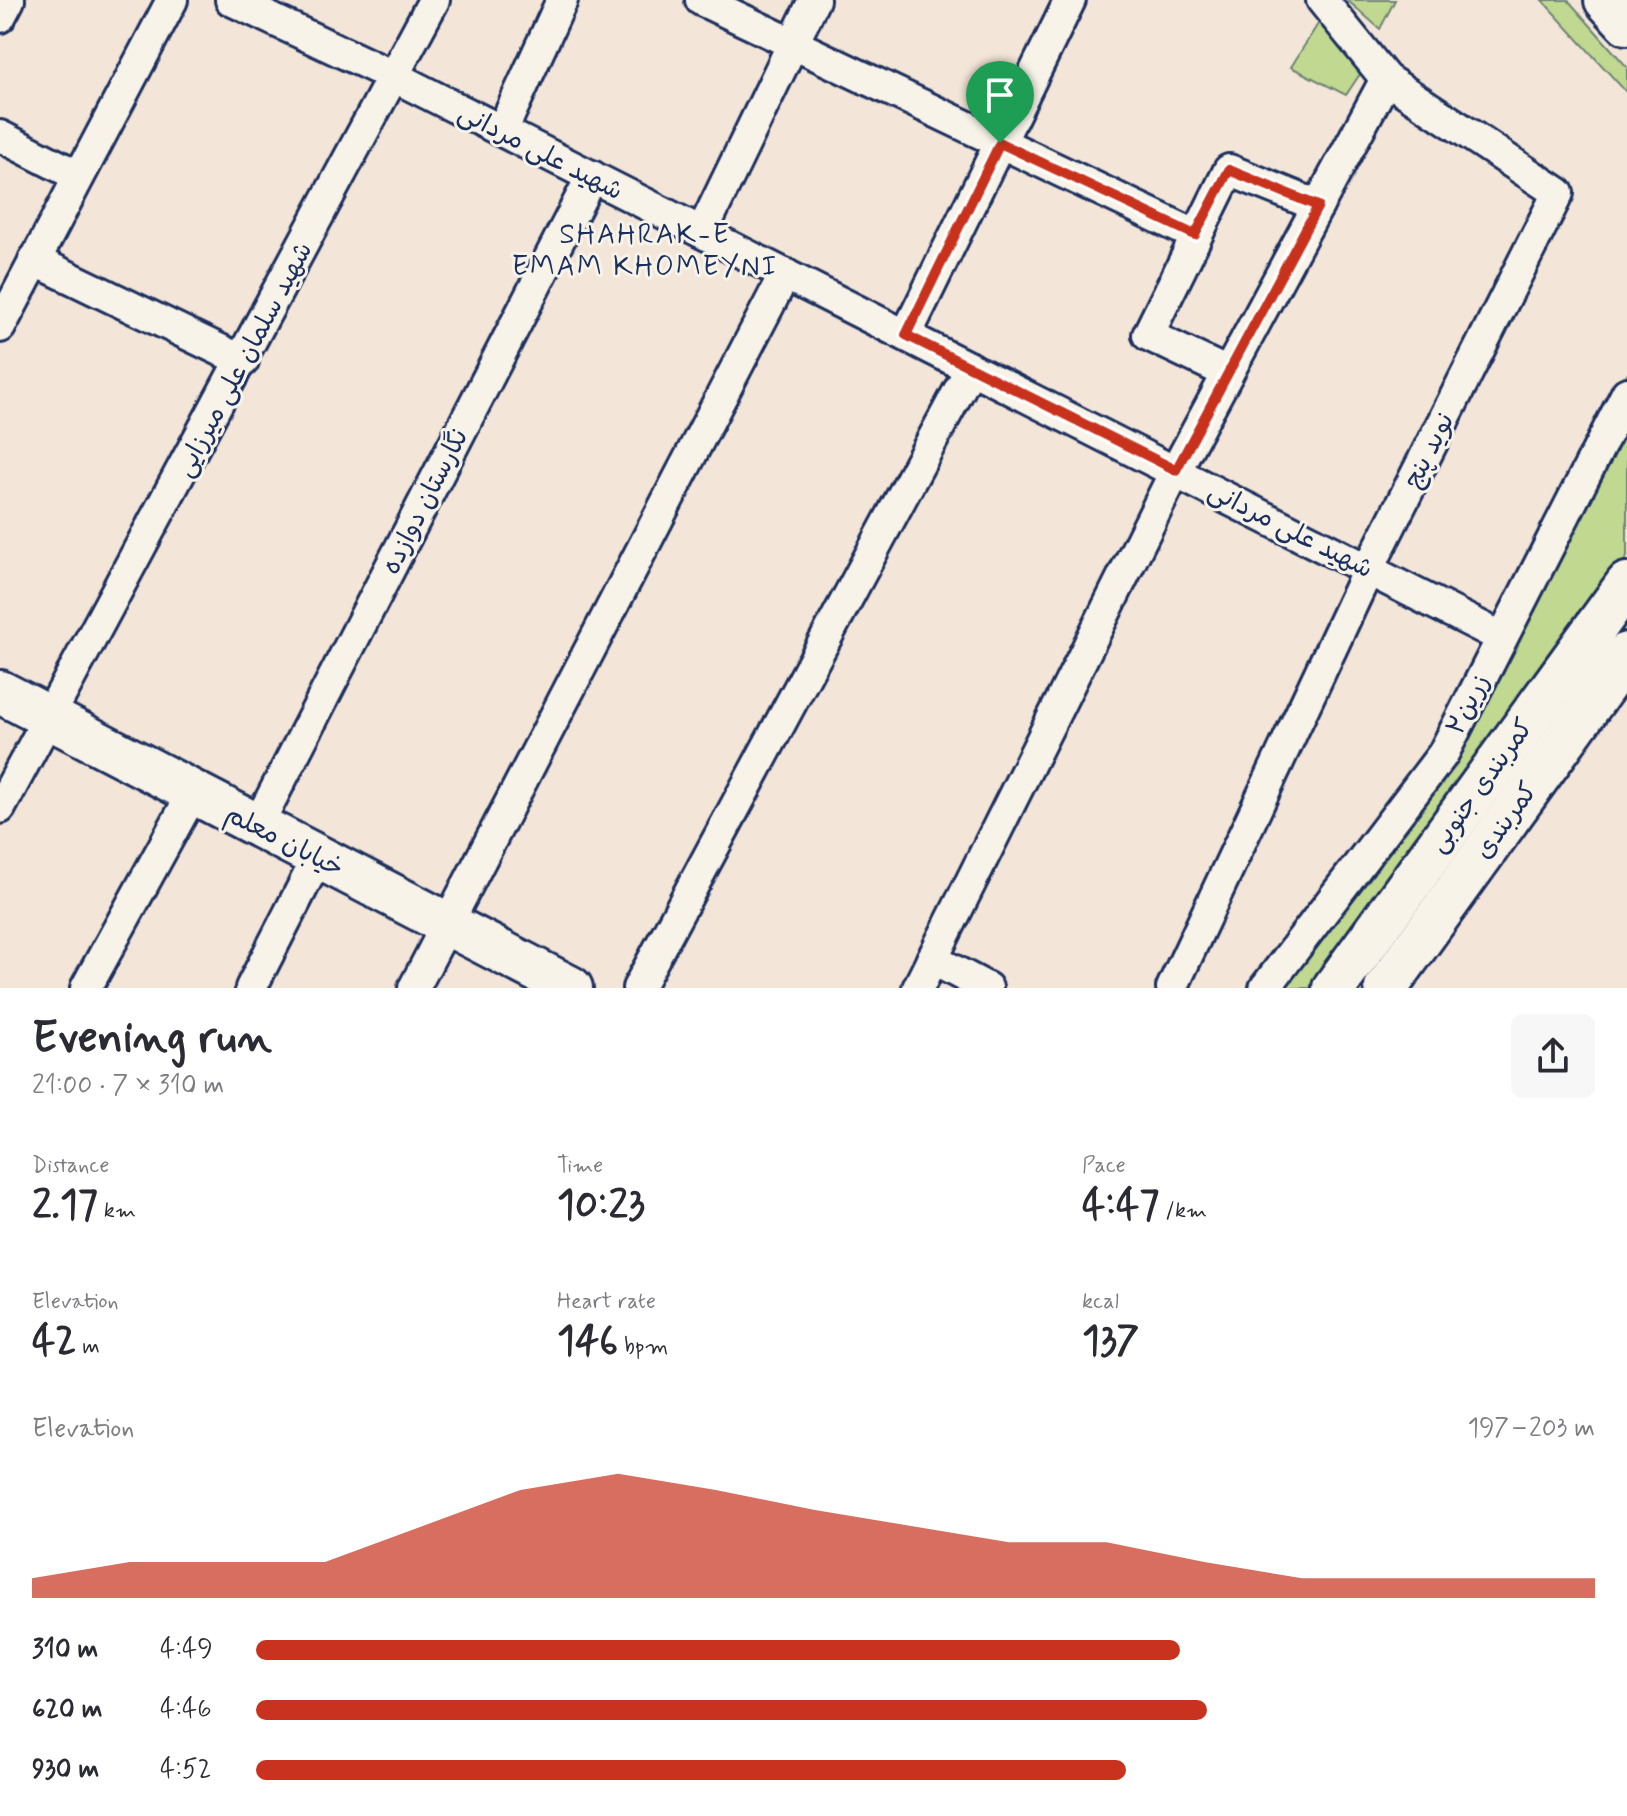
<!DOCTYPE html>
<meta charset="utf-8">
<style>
:root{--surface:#fff;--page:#f7f7f7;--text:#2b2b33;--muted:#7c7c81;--accent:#c8321e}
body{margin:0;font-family:Mynerve,"Playpen Sans Arabic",sans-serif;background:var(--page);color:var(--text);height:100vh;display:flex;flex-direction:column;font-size:30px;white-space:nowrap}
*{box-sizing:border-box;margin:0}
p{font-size:26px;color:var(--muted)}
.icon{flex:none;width:44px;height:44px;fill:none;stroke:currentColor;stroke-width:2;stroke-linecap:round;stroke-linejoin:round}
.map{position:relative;height:988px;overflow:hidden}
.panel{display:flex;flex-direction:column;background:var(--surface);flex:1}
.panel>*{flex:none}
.pin{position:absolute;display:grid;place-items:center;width:68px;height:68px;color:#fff;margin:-82px -34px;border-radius:50% 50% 50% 0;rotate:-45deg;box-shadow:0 0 8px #0007}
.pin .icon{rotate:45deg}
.round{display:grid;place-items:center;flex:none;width:84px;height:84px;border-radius:12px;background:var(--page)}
.summary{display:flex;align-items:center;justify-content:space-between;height:136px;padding:0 32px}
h1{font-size:44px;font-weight:700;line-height:60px}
.figures{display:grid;grid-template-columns:repeat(3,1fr);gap:12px;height:136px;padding:8px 32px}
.figures div{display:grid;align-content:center}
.figures b{font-size:40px;font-weight:700}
.figures small{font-size:22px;font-weight:400}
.figures p{font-size:22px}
.chart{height:224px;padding:16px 32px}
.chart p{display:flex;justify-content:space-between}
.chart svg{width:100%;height:144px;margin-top:8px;fill:var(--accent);opacity:.7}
ul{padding:0 32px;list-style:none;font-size:26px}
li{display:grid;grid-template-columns:128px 96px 1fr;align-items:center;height:60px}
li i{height:20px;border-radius:10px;background:var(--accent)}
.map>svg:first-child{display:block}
.green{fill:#c0d88f;stroke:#6e8476;stroke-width:2}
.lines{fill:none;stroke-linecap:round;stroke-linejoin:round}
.street-casing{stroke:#1b2f5e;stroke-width:36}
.secondary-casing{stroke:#1b2f5e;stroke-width:48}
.street{stroke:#f7f3e8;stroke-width:30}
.secondary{stroke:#f7f3e8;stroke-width:42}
.route-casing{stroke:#fff;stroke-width:16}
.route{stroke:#c8321e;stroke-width:10}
.labels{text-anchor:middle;stroke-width:6;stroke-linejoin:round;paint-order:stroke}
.street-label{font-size:26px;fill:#1b2f5e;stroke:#f7f3e8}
.neighbourhood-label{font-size:28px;letter-spacing:2px;fill:#1b2f5e;stroke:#f7f3e8}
</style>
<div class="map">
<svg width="1627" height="988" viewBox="0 0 1627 988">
<rect width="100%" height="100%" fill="#f3e5d7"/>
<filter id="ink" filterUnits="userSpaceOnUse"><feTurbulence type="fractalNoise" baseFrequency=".0125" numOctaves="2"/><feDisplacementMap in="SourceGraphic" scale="16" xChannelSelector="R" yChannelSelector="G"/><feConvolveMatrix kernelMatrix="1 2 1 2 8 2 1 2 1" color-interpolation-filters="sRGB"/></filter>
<g filter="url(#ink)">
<g class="green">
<path d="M 1347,0 L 1395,0 L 1380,29 Z"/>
<path d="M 1542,0 L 1568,0 L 1627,67 L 1627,93 Z"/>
<path d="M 1321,19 L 1366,65 L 1346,95 L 1291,67 Z"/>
<path d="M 1627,374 L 1627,557 L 1312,988 L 1253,988 L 1430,752 Z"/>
</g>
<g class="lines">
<g class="street-casing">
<g id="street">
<path d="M 231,0 L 395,77 L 1501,637"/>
<path d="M 701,0 L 1195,235"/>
<path d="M 0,17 L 9,0"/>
<path d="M 502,131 L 562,0"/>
<path d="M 0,136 L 78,176"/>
<path d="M 702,232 L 814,0"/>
<path d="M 34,260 L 243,361"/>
<path d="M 0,327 L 172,0"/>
<path d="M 906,335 L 1070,0"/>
<path d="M 1228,373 L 1148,335 L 1229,170 L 1318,206"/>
<path d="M 0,808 L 434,0"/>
<path d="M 257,826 L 592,176"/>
<path d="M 932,959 L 987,988"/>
<path d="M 86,988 L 193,793"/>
<path d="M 251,988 L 318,857"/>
<path d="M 414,988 L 785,274"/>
<path d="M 638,988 L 971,368"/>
<path d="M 918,988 L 1176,470 L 1386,79"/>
<path d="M 1172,988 L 1369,568 L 1558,193 L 1386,79 L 1322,0"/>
<path d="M 1265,988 L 1443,754 L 1627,393"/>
</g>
</g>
<g class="secondary-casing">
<g id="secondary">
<path d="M 1606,0 L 1627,23"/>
<path d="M 0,692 L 571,988"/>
<path d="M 1334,988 L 1627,584"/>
<path d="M 1386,988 L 1627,654"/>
</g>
</g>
<use href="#street" class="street"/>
<use href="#secondary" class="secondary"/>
</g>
</g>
<g class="lines" filter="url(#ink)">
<g class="route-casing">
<path id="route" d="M 1000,143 L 1195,235 L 1229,170 L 1318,206 L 1176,470 L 906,335 Z"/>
</g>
<use href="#route" class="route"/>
</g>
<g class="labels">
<g class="street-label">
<text transform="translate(541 151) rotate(27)" y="9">شهید علی مردانی</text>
<text transform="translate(243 359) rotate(-62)" y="9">شهید سلمان علی میرزایی</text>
<text transform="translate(1428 450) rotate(-63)" y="9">نوید پنج</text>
<text transform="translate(424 501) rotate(-63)" y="9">نگارستان دوازده</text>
<text transform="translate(1291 529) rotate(27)" y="9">شهید علی مردانی</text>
<text transform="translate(1467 704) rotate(-63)" y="9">زرین۲</text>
<text transform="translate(1480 785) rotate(-54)" y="9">کمربندی جنوبی</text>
<text transform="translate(1505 820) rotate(-54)" y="9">کمربندی</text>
<text transform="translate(285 840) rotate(27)" y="9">خیابان معلم</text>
</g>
<g class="neighbourhood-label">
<text x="645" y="243">SHAHRAK-E<tspan x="645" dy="32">EMAM KHOMEYNI</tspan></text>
</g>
</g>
</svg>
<div class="pin" style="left:1000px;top:143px;background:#1e9e55"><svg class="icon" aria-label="arrive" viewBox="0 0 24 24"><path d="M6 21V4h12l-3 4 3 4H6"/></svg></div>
</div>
<section class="panel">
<div class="summary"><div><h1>Evening run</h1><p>21:00 · 7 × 310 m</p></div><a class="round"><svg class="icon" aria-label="share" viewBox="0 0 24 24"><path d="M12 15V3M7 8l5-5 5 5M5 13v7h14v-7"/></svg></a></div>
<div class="figures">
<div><p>Distance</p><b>2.17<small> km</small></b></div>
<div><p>Time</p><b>10:23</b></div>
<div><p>Pace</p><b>4:47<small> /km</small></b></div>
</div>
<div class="figures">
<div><p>Elevation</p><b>42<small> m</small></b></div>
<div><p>Heart rate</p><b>146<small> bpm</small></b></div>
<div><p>kcal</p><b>137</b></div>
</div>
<div class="chart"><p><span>Elevation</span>197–203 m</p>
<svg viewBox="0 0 160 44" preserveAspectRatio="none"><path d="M0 44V38L10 33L20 33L30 33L40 22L50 11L60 6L70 11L80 17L90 22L100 27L110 27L120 33L130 38L140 38L150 38L160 38V44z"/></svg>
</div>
<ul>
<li><b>310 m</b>4:49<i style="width:69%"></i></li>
<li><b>620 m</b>4:46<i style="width:71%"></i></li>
<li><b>930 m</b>4:52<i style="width:65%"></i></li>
</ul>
</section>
